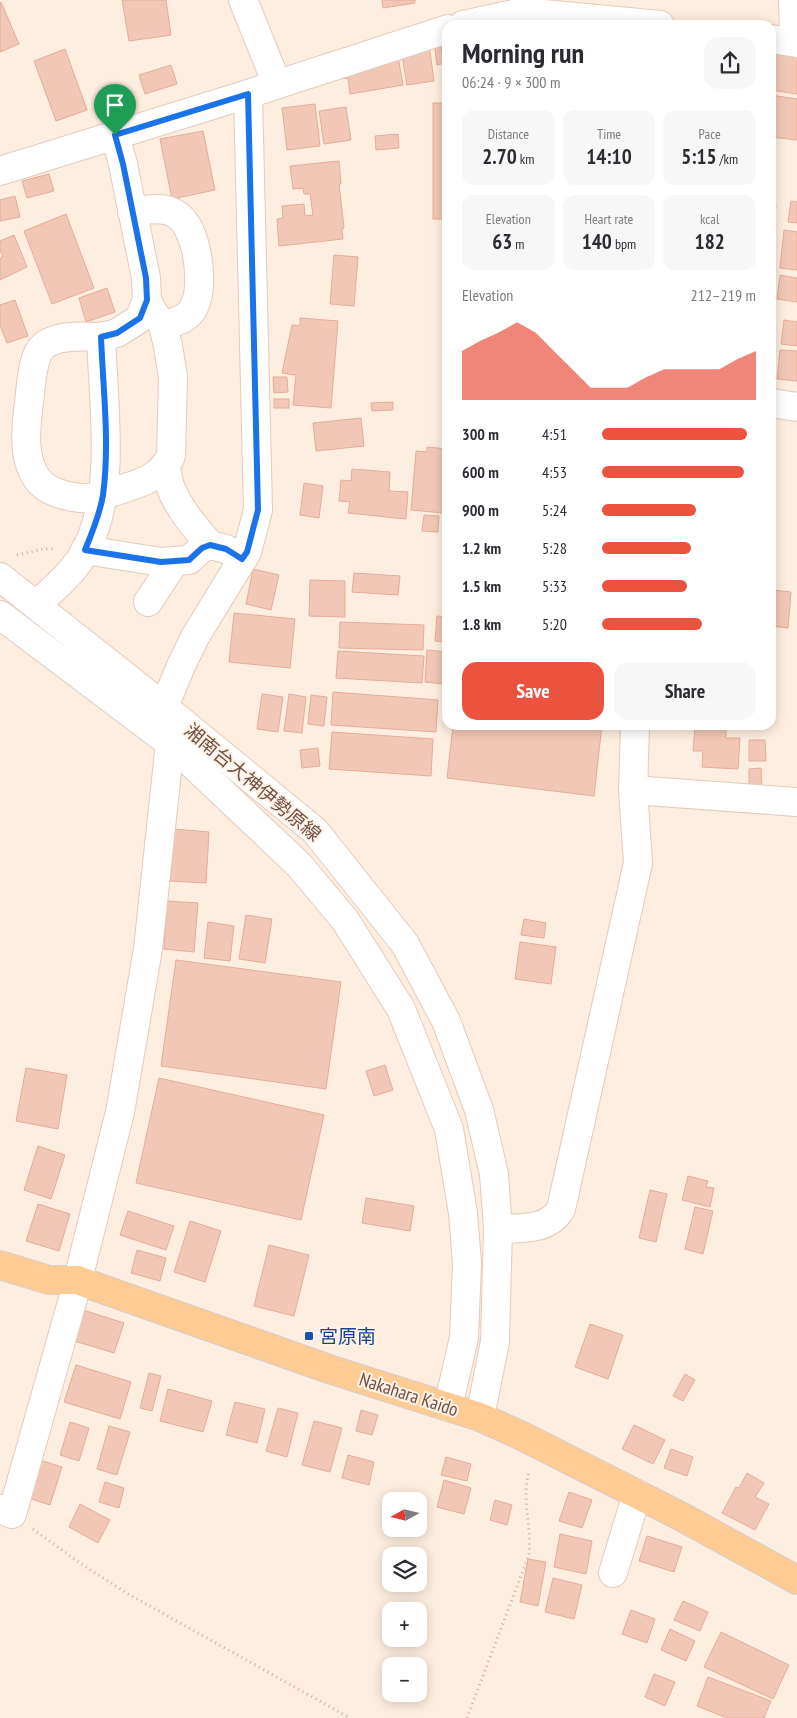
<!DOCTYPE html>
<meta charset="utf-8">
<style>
:root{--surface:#fff;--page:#f7f7f7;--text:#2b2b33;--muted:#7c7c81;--accent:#eb533f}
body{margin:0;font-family:"PT Sans Narrow","Noto Sans JP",sans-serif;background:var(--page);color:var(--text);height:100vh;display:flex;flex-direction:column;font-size:19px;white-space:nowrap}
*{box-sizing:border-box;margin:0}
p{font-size:16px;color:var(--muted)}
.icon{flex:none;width:28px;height:28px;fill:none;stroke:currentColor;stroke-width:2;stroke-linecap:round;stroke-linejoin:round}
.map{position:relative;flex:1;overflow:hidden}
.panel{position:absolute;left:442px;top:20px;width:334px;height:710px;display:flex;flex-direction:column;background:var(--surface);border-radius:15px;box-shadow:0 2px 12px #0003}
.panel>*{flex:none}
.needle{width:32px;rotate:262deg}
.controls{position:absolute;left:382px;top:1492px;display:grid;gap:10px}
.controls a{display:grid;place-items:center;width:45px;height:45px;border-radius:10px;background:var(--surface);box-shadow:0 2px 12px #0003;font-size:25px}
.pin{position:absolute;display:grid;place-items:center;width:42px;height:42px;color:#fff;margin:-51px -21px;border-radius:50% 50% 50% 0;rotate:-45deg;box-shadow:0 0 5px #0007}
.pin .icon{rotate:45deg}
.round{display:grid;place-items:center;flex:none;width:52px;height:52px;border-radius:15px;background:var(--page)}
.headline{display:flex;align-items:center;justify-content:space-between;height:85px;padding:0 20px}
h1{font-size:28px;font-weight:700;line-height:38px}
.metrics{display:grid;grid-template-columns:repeat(3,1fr);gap:8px;height:85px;padding:5px 20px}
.metrics div{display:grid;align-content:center;border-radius:12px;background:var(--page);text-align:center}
.metrics b{font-size:21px;font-weight:700}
.metrics small{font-size:14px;font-weight:400}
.metrics p{font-size:14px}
.chart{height:140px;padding:10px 20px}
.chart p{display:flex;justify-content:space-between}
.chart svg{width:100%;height:90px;margin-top:5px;fill:var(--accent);opacity:.7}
.button{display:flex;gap:10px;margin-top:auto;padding:10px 20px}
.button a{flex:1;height:58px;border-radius:15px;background:var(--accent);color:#fff;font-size:20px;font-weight:700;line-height:58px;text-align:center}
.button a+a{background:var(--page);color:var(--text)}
ul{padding:0 20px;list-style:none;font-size:16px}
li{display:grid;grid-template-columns:80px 60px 1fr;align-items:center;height:38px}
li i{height:12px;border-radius:6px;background:var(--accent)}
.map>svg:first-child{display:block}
.building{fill:#f3c7b6;stroke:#e6ac96}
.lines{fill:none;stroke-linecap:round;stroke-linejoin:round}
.minor-casing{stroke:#e3cbbe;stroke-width:30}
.major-casing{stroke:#d8cecb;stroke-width:30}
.path{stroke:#d7ab99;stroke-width:3;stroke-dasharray:1 4;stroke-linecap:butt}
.minor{stroke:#fff;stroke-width:28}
.major{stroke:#fecb94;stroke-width:28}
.route-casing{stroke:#fff;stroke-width:10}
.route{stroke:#1a73e8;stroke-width:6}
.transit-dot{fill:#1a4fb4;stroke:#fff2e6;stroke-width:2}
.labels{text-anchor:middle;stroke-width:4;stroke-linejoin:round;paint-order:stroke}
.street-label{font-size:19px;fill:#735146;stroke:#fff2e6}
.transit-label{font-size:19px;fill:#164399;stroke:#fff2e6;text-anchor:start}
</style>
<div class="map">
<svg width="797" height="1718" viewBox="0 0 797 1718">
<rect width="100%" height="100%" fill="#fdeedf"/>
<g class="building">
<path d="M 122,0 L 166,0 L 171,35 L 129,41 Z"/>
<path d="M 382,0 L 415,0 L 415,3 L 383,8 Z"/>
<path d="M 1,2 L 19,44 L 0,52 L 0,3 Z"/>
<path d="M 440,40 L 444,63 L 437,65 L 434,42 Z"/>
<path d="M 429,45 L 434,81 L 407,85 L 401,49 Z"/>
<path d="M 65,49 L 87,110 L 56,121 L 34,61 Z"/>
<path d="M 771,50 L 797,54 L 797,94 L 771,90 Z"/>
<path d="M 398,56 L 403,85 L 350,94 L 348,78 L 337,79 Z"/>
<path d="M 171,65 L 177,84 L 145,94 L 139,75 Z"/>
<path d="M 771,95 L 797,99 L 797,140 L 771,137 Z"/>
<rect x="433" y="103" width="15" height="116"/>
<path d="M 315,104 L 320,146 L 287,150 L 282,108 Z"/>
<path d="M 346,107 L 351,140 L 324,144 L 319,111 Z"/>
<path d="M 203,131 L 215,190 L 172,199 L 160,139 Z"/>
<path d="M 398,134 L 399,148 L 376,150 L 375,136 Z"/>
<path d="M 339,161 L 341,184 L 339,184 L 344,228 L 342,229 L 343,239 L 279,246 L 277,219 L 283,218 L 282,206 L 304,204 L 305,216 L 313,215 L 310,194 L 304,194 L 303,188 L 293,189 L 290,166 Z"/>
<path d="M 49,174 L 54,191 L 27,198 L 22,181 Z"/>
<path d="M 15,196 L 20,217 L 0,221 L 0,200 Z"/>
<path d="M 791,201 L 797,202 L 797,223 L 788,222 Z"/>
<path d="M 771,205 L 776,206 L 771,234 Z"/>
<path d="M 66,214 L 94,288 L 52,304 L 24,231 Z"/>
<path d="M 784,230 L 797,232 L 797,270 L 780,268 Z"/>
<path d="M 14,235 L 27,267 L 0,280 L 0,258 L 3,256 L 0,251 L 0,241 Z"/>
<path d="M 334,255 L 358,257 L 354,306 L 330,304 Z"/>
<path d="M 780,275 L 797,278 L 797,302 L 777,299 Z"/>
<path d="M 107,288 L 115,312 L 86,322 L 79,298 Z"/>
<path d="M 15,300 L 28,336 L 7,343 L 0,325 L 0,305 Z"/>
<path d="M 300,318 L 338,321 L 331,408 L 293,405 L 296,375 L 282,373 L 292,325 L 300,326 Z"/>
<path d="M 784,320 L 797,322 L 797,346 L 781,344 Z"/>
<path d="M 780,350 L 797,351 L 797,381 L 777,379 Z"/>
<path d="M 273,377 L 287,377 L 288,392 L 274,393 Z"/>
<rect x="274" y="399" width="15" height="9"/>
<path d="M 393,402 L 393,410 L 372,411 L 371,403 Z"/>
<path d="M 361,418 L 364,446 L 316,451 L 313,423 Z"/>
<path d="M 427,447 L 448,449 L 448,485 L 445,485 L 443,513 L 411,510 L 416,451 L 427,452 Z"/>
<path d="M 352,469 L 390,472 L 389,491 L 408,492 L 406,519 L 348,513 L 350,502 L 339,501 L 341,480 L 351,481 Z"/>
<path d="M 304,483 L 323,486 L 319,518 L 300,515 Z"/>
<path d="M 424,515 L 439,516 L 438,532 L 422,531 Z"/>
<path d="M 253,569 L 279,575 L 271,610 L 246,604 Z"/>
<path d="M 354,573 L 400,576 L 398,595 L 352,592 Z"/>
<path d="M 310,580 L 345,581 L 345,617 L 309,616 Z"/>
<path d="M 771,590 L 791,592 L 788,628 L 771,626 Z"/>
<path d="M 234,613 L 295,619 L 290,668 L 229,662 Z"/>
<path d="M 437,616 L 448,617 L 448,642 L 435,641 Z"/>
<path d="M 340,622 L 424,625 L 423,650 L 339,648 Z"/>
<path d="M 427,650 L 447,652 L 444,684 L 425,682 Z"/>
<path d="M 338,651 L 424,656 L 422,683 L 336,678 Z"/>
<path d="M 333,692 L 438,700 L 436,732 L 331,725 Z"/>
<path d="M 262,694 L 283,697 L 278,732 L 257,729 Z"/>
<path d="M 289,694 L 306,697 L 302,733 L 284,731 Z"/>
<path d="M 311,695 L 327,697 L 324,726 L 308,724 Z"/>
<path d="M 453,725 L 602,725 L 594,796 L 447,778 Z"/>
<path d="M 695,725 L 726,725 L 726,738 L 740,738 L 738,769 L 702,767 L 703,751 L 693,751 Z"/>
<path d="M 332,732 L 433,739 L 431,776 L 329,769 Z"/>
<path d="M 749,740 L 765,740 L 766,761 L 749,761 Z"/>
<path d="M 318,748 L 320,766 L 302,768 L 300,750 Z"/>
<path d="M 761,768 L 762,787 L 749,787 L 749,769 Z"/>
<path d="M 174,829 L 209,832 L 206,883 L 170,881 Z"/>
<path d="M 167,901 L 198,903 L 194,952 L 164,949 Z"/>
<path d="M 246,915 L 272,919 L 265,963 L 239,959 Z"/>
<path d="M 524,919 L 546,923 L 544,938 L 521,935 Z"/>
<path d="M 208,922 L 234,926 L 230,961 L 204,958 Z"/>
<path d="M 520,942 L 556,947 L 551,984 L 515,979 Z"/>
<path d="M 176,960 L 341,982 L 326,1089 L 161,1066 Z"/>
<path d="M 385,1065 L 393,1090 L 374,1096 L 366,1071 Z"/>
<path d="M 26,1068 L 67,1075 L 58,1129 L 16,1121 Z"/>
<path d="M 159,1078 L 324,1115 L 301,1220 L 136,1183 Z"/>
<path d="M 38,1146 L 65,1155 L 51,1199 L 24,1190 Z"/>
<path d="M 688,1176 L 708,1181 L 706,1187 L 714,1188 L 710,1207 L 682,1200 Z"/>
<path d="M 650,1190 L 667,1194 L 656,1242 L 639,1238 Z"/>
<path d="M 366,1198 L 414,1206 L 410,1231 L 362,1223 Z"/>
<path d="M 38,1204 L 70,1214 L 59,1251 L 26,1241 Z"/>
<path d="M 695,1207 L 713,1211 L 703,1254 L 685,1249 Z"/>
<path d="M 128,1211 L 174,1226 L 166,1250 L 120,1235 Z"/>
<path d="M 190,1221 L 221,1231 L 205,1282 L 174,1272 Z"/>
<path d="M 269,1245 L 309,1255 L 294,1316 L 254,1306 Z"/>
<path d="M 137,1250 L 166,1258 L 160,1281 L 131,1273 Z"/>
<path d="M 80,1309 L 124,1323 L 114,1353 L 71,1340 Z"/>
<path d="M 590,1324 L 623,1335 L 608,1379 L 575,1367 Z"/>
<path d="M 76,1365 L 131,1382 L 120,1419 L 64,1402 Z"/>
<path d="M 149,1373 L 161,1376 L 152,1411 L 140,1408 Z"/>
<path d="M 685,1374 L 695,1380 L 683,1401 L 673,1396 Z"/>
<path d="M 168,1389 L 212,1401 L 203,1432 L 160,1421 Z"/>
<path d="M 235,1402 L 265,1409 L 257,1443 L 226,1435 Z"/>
<path d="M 278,1408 L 298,1413 L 287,1457 L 266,1451 Z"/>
<path d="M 361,1410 L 378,1415 L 372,1435 L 356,1431 Z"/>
<path d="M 314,1421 L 342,1428 L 330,1472 L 302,1465 Z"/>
<path d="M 70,1422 L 89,1428 L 79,1461 L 60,1455 Z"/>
<path d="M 634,1425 L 665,1440 L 653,1464 L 622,1449 Z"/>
<path d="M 109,1426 L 130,1432 L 117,1475 L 97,1469 Z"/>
<path d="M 671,1449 L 693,1457 L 687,1476 L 664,1468 Z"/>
<path d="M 348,1455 L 374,1462 L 369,1485 L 342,1478 Z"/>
<path d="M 446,1457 L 471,1464 L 467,1481 L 441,1475 Z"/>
<path d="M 33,1458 L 62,1467 L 50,1505 L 22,1496 Z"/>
<path d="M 747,1473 L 764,1483 L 755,1497 L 769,1504 L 755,1530 L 722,1513 L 736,1487 L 739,1488 Z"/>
<path d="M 444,1480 L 471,1488 L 464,1514 L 437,1507 Z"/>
<path d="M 105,1482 L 124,1488 L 119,1508 L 99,1502 Z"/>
<path d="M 569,1492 L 592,1500 L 582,1528 L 559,1521 Z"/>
<path d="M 495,1500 L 512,1505 L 507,1525 L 490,1520 Z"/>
<path d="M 80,1504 L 110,1520 L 98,1543 L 69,1527 Z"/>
<path d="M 560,1534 L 592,1541 L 586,1574 L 554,1567 Z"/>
<path d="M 647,1536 L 682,1547 L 674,1572 L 639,1561 Z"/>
<path d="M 528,1559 L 546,1562 L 538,1606 L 520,1602 Z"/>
<path d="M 553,1578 L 582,1585 L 574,1619 L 545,1612 Z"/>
<path d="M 683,1601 L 708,1612 L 700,1631 L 674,1620 Z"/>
<path d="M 631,1610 L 655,1619 L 647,1643 L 622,1634 Z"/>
<path d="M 670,1629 L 695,1641 L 686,1661 L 661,1650 Z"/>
<path d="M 721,1632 L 789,1665 L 773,1699 L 704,1667 Z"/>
<path d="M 654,1674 L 675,1682 L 665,1706 L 645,1697 Z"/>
<path d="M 708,1677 L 771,1701 L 764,1718 L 727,1718 L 697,1706 Z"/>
</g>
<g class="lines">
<g class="minor-casing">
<g id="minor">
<path d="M 243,0 L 277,84"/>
<path d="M 793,0 L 794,42"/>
<path d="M 463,25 L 523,12 L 660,25"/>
<path d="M 771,39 L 797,43"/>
<path d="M 0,171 L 248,94 L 448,29"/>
<path d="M 132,211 C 146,210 162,206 174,213 C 197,224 204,280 196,302 C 191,318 178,322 163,325"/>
<path d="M 101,337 C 84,336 51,334 40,350 C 32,361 31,388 29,402 C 27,417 25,435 27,451 C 28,462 34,478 43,485 C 53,494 76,499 89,498 C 99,497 109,493 119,490 C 141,483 160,478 171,456 L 173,377 L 168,346 L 163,325 L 153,312 L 147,300"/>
<path d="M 771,403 L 797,407"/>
<path d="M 166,467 C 167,473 168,480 170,486 C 178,508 195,527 210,545"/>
<path d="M 85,550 L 161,562 L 189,560 L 202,548 L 210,545 L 226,549 L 243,559"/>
<path d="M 0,577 L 164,707 L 315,831 L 405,944 L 446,1021 L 479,1110 L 494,1174 L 498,1229 L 495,1341 L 480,1417"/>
<path d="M 148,602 L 175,561"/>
<path d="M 36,605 C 52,590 71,575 83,555 C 118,496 103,403 101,337 L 117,333 L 139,319 L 147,300 L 146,278 L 123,164 L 115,135"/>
<path d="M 0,615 L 170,743 L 299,865 L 345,920 L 401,1009 L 449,1129 L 463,1213 L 467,1263 L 464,1338 L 448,1407"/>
<path d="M 164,707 L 181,666 L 195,637 L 247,552 L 258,510 L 248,94"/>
<path d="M 633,790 L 797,802"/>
<path d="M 498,1229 C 521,1228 548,1231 561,1209 L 638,863 L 633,790 L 635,725"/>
<path d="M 0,1509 L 12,1514 L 74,1295 L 120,1112 L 148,949 L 170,743"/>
<path d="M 613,1573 L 637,1494"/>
</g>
</g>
<g class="major-casing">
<path id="major" d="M 0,1265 L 49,1280 L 77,1280 L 329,1369 L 480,1417 L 520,1435 L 684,1518 L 797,1580"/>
</g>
<g class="path">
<path d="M 17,555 L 43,549 L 53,549"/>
<path d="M 33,1529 L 84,1566 L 130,1595 L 350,1718"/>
<path d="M 467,1718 L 529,1555 C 532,1525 521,1501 529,1471"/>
</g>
<use href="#minor" class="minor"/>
<use href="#major" class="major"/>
</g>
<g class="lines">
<g class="route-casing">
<path id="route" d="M 248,94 L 258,510 L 247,552 L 242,559 L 226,549 L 210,545 L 202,548 L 189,560 L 161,562 L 85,550 C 92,533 100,514 103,495 C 110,443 103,389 101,337 L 117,333 L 140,318 L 147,300 L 146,278 L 123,164 L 115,135 Z"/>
</g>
<use href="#route" class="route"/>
</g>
<rect class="transit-dot" x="304" y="1331" width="10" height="10" rx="2.5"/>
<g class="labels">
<g class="street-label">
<text transform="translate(253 782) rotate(40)" y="7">湘南台大神伊勢原線</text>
<text transform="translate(409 1394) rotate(18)" y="7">Nakahara Kaido</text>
</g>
<g class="transit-label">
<text x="319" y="1343">宮原南</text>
</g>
</g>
</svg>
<div class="controls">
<a><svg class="needle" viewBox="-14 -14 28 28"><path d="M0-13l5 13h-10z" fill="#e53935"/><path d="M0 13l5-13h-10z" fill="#7c7c81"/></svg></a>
<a><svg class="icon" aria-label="layers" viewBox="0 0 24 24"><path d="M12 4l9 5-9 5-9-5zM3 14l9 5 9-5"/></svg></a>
<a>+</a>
<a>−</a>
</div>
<div class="pin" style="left:115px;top:135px;background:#1e9e55"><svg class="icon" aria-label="arrive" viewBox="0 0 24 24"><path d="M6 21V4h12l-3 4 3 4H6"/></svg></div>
<section class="panel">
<div class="headline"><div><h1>Morning run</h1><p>06:24 · 9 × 300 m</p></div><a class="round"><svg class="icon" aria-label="share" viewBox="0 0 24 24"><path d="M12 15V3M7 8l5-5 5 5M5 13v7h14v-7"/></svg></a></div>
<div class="metrics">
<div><p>Distance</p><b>2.70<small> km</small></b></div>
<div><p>Time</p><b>14:10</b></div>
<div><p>Pace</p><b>5:15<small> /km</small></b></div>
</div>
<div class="metrics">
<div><p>Elevation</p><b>63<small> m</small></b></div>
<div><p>Heart rate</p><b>140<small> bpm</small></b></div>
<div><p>kcal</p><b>182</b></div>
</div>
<div class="chart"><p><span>Elevation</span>212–219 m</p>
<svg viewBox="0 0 160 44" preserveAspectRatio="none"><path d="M0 44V20L10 15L20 11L30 6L40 11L50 20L60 29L70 38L80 38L90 38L100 33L110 29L120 29L130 29L140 29L150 24L160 20V44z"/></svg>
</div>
<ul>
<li><b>300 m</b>4:51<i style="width:94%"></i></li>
<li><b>600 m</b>4:53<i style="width:92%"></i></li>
<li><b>900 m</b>5:24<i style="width:61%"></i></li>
<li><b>1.2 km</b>5:28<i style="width:58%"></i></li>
<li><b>1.5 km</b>5:33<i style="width:55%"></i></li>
<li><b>1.8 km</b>5:20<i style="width:65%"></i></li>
</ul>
<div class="button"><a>Save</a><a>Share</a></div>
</section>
</div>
